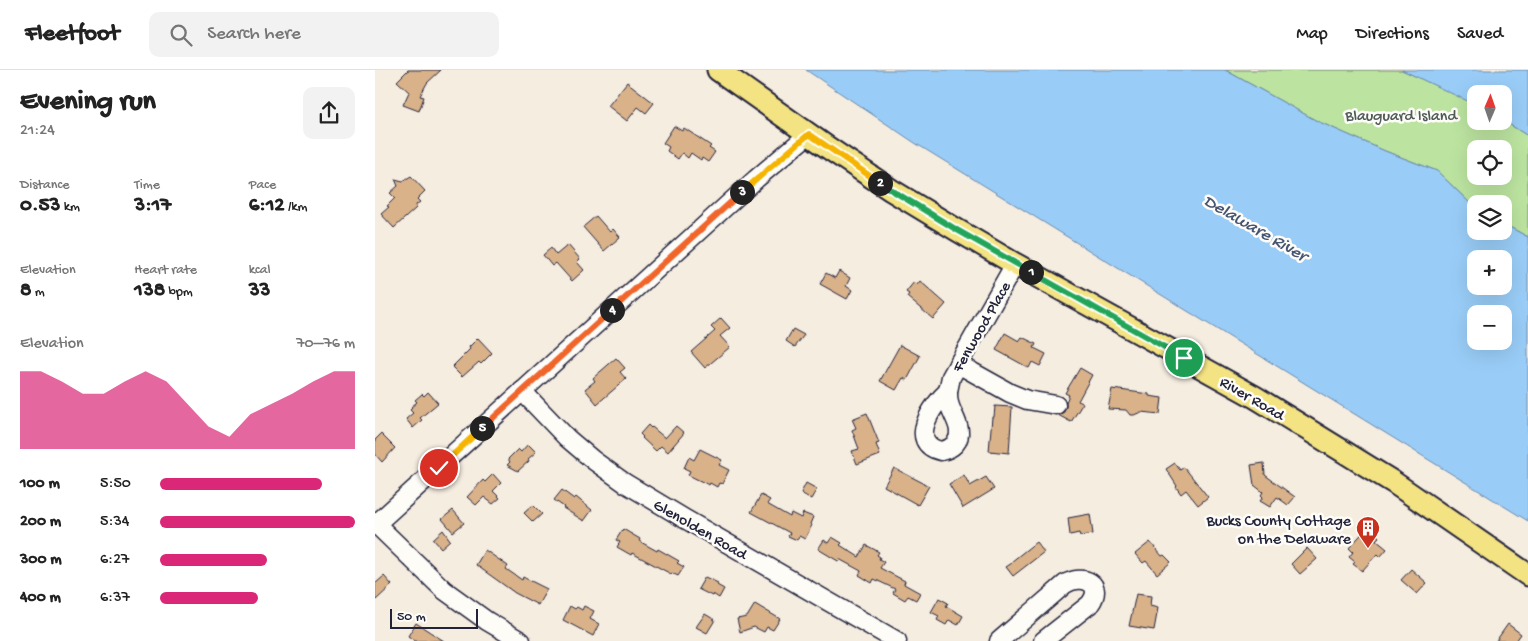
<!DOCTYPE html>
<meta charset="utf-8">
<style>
:root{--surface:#fff;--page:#f2f2f2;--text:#222;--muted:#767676;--line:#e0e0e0;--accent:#db2777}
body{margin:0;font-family:"Gochi Hand",sans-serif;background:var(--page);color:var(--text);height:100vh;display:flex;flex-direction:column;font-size:19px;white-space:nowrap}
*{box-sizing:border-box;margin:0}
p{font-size:16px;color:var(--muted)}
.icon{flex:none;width:28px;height:28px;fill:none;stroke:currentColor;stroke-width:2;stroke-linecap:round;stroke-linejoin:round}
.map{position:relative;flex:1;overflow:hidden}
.details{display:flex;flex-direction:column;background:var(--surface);width:375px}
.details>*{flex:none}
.needle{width:32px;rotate:2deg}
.fabs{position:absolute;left:1092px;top:15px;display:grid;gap:10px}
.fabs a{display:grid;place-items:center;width:45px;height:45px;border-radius:10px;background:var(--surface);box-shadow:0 5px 20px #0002;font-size:25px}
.scale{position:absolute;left:15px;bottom:12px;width:88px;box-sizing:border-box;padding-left:5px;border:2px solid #22223b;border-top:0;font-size:14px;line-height:18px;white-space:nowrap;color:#22223b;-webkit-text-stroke:4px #fdfcf7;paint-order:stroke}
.pin{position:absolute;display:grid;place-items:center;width:42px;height:42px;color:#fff;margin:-21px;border:2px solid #fff;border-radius:50%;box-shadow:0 1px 5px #0007}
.km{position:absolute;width:25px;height:25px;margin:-12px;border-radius:50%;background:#222;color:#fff;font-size:14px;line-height:25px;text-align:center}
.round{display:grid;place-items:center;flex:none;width:52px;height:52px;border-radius:10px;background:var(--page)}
.head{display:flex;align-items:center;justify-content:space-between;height:85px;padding:0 20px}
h1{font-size:28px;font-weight:800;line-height:38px}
.figures{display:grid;grid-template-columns:repeat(3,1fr);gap:8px;height:85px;padding:5px 20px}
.figures div{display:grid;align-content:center}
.figures b{font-size:21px;font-weight:800}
.figures small{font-size:14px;font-weight:400}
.figures p{font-size:14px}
.chart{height:140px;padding:10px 20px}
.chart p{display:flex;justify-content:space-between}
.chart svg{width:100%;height:90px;margin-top:5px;fill:var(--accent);opacity:.7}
ul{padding:0 20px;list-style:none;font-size:16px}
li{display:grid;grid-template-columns:80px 60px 1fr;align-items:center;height:38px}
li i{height:12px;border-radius:6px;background:var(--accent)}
header{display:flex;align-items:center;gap:30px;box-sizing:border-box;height:70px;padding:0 25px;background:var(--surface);border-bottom:1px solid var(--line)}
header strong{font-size:24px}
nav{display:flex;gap:28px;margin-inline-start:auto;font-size:18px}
.search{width:350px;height:45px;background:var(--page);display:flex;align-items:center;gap:12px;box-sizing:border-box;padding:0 18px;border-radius:10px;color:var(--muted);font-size:19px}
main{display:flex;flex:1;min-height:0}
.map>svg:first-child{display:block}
.green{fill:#bce4a0;stroke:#6f836e;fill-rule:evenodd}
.water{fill:#99cdf7;stroke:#6989ac;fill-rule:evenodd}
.building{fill:#d9b28a;stroke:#22223b}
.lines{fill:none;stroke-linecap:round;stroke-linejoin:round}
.minor-casing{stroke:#22223b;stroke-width:21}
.major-casing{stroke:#22223b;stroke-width:25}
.minor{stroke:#fdfcf7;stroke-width:18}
.major{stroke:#f4e382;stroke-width:21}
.split-1-casing{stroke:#fff;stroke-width:10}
.split-2-casing{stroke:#fff;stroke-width:10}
.split-3-casing{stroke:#fff;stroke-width:10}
.split-4-casing{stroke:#fff;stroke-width:10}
.split-5-casing{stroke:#fff;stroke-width:10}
.split-6-casing{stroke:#fff;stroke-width:10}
.split-1{stroke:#22a559;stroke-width:6}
.split-2{stroke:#22a559;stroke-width:6}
.split-3{stroke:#f5b400;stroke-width:6}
.split-4{stroke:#f0652b;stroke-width:6}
.split-5{stroke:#f0652b;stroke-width:6}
.split-6{stroke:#f5b400;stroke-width:6}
.labels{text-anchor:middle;stroke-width:5;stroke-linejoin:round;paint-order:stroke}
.park-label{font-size:16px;fill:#505c59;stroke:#fdfcf7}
.street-label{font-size:16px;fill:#22223b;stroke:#fdfcf7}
.poi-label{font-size:16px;fill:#22223b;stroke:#fdfcf7;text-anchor:end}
.water-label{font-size:18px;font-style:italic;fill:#465573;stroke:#fdfcf7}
</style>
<header>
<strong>Fleetfoot</strong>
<div class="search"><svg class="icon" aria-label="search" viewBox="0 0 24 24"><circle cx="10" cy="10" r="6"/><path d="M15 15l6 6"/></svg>Search here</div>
<nav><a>Map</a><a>Directions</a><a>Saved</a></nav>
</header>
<main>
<section class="details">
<div class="head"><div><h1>Evening run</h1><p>21:24</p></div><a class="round"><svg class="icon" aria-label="share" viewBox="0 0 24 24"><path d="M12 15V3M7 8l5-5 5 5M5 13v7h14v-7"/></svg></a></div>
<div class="figures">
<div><p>Distance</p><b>0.53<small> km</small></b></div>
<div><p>Time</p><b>3:17</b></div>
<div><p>Pace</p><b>6:12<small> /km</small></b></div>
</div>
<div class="figures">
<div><p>Elevation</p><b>8<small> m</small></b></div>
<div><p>Heart rate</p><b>138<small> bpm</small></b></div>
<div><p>kcal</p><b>33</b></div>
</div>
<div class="chart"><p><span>Elevation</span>70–76 m</p>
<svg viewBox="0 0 160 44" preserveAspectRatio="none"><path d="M0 44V6L10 6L20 11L30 17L40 17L50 11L60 6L70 11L80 22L90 33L100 38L110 27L120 22L130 17L140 11L150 6L160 6V44z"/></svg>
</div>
<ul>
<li><b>100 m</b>5:50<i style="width:83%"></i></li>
<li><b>200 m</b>5:34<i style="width:100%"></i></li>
<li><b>300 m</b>6:27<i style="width:55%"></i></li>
<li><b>400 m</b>6:37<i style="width:50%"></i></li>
</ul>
</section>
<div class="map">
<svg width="1153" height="571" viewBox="0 0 1153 571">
<rect width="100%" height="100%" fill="#f6ede1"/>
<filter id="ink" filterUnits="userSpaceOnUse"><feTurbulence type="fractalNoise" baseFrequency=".02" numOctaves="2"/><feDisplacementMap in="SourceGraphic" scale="10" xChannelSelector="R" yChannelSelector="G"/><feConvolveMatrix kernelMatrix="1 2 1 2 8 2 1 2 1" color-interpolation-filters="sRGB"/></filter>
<g filter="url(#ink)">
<path class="green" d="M 850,0 L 1027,0 L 1092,30 L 1101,35 L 1101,51 L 1129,51 L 1153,66 L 1153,167 L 1129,154 L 1129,134 L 1101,134 L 1101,139 L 1062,101 L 1010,81 L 942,51 ZM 1101,79 L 1129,79 L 1129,106 L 1101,106 Z"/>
<g class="water">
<path d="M 431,0 L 850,0 L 942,51 L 1010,81 L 1062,101 L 1101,139 L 1101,161 L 1129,161 L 1129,154 L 1153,167 L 1153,451 L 540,73 ZM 1101,189 L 1129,189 L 1129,216 L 1101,216 ZM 1101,244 L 1129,244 L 1129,271 L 1101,271 Z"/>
<path d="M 1027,0 L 1153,0 L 1153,66 L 1129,51 L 1129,24 L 1101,24 L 1101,35 Z"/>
</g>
<g class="building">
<path d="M 33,0 L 66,0 L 52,13 L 45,26 L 49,27 L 44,41 L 28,35 L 34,22 L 22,11 Z"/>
<path d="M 252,12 L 279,33 L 271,43 L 263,37 L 252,51 L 233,36 Z"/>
<path d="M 299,56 L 307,61 L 309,58 L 336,76 L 334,78 L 340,82 L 333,92 L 327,88 L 326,90 L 316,83 L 313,88 L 307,83 L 303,89 L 292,81 L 294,77 L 288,73 Z"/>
<path d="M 36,106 L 50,121 L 42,129 L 45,132 L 41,135 L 41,138 L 19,158 L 6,144 L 14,137 L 12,136 L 20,128 L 15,123 L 23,116 L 20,109 L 28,111 Z"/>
<path d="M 221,146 L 235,162 L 238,159 L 245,167 L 229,181 L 208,157 Z"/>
<path d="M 193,175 L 205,189 L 202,192 L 209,200 L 197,211 L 181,193 L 177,196 L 168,185 L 176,178 L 181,185 Z"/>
<path d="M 464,201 L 475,208 L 471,216 L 477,220 L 472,229 L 445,214 L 451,203 L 460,208 Z"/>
<path d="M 545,211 L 571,234 L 558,249 L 532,227 L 534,224 L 531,222 L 539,212 L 542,215 Z"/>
<path d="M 346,248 L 355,258 L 345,266 L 355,277 L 330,298 L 316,282 L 340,261 L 336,257 Z"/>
<path d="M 418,259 L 429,265 L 420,277 L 411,271 Z"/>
<path d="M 630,263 L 644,271 L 647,267 L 661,274 L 659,278 L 671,284 L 665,296 L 657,292 L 654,298 L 621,280 Z"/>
<path d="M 103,268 L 117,283 L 106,294 L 104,292 L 87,307 L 77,297 L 95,279 L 94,277 Z"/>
<path d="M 525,275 L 545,286 L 532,310 L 528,308 L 521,320 L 505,311 Z"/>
<path d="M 241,288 L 250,298 L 245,302 L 251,309 L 222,334 L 210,319 L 220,311 L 218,308 Z"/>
<path d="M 705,298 L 717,305 L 703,331 L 708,333 L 696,352 L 683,345 L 689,342 L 691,337 L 691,332 L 694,325 L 690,323 Z"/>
<path d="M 737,319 L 774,324 L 774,326 L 787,328 L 785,344 L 766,342 L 759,345 L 755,345 L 751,340 L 733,339 Z"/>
<path d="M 53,322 L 63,333 L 45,348 L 47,350 L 38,358 L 31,349 L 38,343 L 35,340 L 37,338 L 36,337 L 42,332 L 40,330 L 47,324 L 49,326 Z"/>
<path d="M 620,336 L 637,337 L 634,383 L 614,381 L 617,347 L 619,347 Z"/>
<path d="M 492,343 L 504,373 L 501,374 L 505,385 L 482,394 L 477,381 L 484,379 L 477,360 L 481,358 L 477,349 Z"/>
<path d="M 273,355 L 276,358 L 277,357 L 290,368 L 301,356 L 309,363 L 293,382 L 286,376 L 281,381 L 267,368 L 268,367 L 265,364 Z"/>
<path d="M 6,364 L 20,378 L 7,392 L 0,384 L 0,370 Z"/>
<path d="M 153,374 L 161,382 L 153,389 L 154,391 L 143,401 L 132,395 L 135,392 L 133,389 L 143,379 L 146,382 Z"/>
<path d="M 325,379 L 347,390 L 344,395 L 354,400 L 347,414 L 344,413 L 342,417 L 335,413 L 334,415 L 313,405 L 315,401 L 309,398 L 314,387 L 319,390 Z"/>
<path d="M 800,393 L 805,400 L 809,397 L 833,427 L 823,435 L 811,420 L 806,424 L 801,417 L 802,416 L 791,399 Z"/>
<path d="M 889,393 L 890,405 L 920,427 L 913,435 L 902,427 L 895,437 L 885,431 L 888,427 L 886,425 L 888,422 L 879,415 L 876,395 Z"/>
<path d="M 519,398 L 554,416 L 543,435 L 509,416 Z"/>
<path d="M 118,404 L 126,413 L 118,421 L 125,428 L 118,434 L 109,427 L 101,435 L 92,427 L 108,410 L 110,412 Z"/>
<path d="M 589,405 L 595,416 L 611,407 L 619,419 L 588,438 L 574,414 Z"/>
<path d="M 431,413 L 442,419 L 436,429 L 426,423 Z"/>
<path d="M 187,420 L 199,429 L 201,427 L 217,440 L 209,451 L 188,438 L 189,437 L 179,430 Z"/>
<path d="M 386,425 L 395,430 L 392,434 L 415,447 L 416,443 L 426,448 L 428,443 L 438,447 L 435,454 L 437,455 L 430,469 L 424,466 L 422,470 L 413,466 L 415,463 L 376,442 Z"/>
<path d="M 158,435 L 167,444 L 158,452 L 149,443 Z"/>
<path d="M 78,440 L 89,453 L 78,462 L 67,449 Z"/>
<path d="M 715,444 L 718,464 L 705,466 L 704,463 L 695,465 L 693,448 Z"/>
<path d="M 993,457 L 1004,467 L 1001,470 L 1012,479 L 1005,487 L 1002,484 L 987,501 L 978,494 L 980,492 L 974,487 L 978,482 L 974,478 Z"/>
<path d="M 248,459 L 265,469 L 264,471 L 282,481 L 283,479 L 304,491 L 302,493 L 309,497 L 303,506 L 297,503 L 296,504 L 257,483 L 256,485 L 242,477 L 245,472 L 241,470 Z"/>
<path d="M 68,460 L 75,470 L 66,478 L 58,469 Z"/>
<path d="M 457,467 L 467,473 L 465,475 L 484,487 L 491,475 L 504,482 L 502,485 L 505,487 L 504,489 L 509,492 L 505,498 L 530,511 L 529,514 L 545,523 L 541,530 L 533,526 L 530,530 L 518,523 L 520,519 L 499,509 L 497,513 L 484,505 L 486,501 L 464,489 L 463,491 L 443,479 L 449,470 L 453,473 Z"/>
<path d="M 661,472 L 669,482 L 638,506 L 631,497 L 637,493 L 636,492 Z"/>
<path d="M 775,472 L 787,486 L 789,485 L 796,492 L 782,504 L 771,491 L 768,493 L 760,484 Z"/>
<path d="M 932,478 L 942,489 L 925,504 L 916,494 Z"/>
<path d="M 110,480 L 133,496 L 131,499 L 147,510 L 148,507 L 172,519 L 163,535 L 140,523 L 101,495 Z"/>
<path d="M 1036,499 L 1052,513 L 1042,524 L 1026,510 Z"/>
<path d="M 9,506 L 17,515 L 0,531 L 0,514 Z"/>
<path d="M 330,507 L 343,513 L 342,515 L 349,519 L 344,528 L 338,524 L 337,526 L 323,519 Z"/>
<path d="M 761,524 L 776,526 L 775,536 L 783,538 L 779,560 L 754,556 Z"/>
<path d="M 564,528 L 573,533 L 571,536 L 588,546 L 583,555 L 574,550 L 571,555 L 562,550 L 564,546 L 556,542 Z"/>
<path d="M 380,534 L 405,549 L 398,560 L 392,557 L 389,562 L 379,557 L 365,562 L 362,549 L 372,547 Z"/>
<path d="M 195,536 L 200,539 L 202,537 L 207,540 L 209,536 L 219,541 L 215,549 L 224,554 L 218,566 L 188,550 Z"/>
<path d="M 330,544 L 340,550 L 332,563 L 321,557 Z"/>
<path d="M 41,553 L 69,571 L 40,571 L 33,566 Z"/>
<path d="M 1133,554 L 1146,564 L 1141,571 L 1121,571 Z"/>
</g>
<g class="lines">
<g class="minor-casing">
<g id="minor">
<path d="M 583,294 L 635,323 L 652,330 L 681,335"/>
<path d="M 147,321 L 192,368 L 218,390 L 250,413 L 310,449 L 522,571"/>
<path d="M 573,321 C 573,325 573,329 574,333 C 577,346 591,361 580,374 C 576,378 572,380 566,381 C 531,373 558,334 573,321 Z"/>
<path d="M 573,321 L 576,307 L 640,194"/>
<path d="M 1,454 L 69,520 L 112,551 L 146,571"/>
<path d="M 0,455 L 381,109 L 434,64"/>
<path d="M 624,571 L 690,514 C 708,503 730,514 715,534 L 668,571"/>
</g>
</g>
<g class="major-casing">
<path id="major" d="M 343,0 L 452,77 L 516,120 L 582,160 L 640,194 L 880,327 L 1018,412 L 1153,505"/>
</g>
<use href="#minor" class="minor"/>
<use href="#major" class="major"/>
</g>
</g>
<g class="lines" filter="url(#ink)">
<g class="split-1-casing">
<path id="split-1" d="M 656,202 L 809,288"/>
</g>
<g class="split-2-casing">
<path id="split-2" d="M 505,113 L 582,160 L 656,202"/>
</g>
<g class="split-3-casing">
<path id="split-3" d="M 367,122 L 434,64 L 505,113"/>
</g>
<g class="split-4-casing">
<path id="split-4" d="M 237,240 L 367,122"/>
</g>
<g class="split-5-casing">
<path id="split-5" d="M 107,358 L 237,240"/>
</g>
<g class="split-6-casing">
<path id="split-6" d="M 64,398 L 107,358"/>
</g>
<use href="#split-1" class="split-1"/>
<use href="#split-2" class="split-2"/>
<use href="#split-3" class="split-3"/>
<use href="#split-4" class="split-4"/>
<use href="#split-5" class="split-5"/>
<use href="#split-6" class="split-6"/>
</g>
<defs>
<g id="building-pin" transform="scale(1.25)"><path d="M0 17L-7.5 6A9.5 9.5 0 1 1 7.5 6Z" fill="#c8321e" stroke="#fdfcf7"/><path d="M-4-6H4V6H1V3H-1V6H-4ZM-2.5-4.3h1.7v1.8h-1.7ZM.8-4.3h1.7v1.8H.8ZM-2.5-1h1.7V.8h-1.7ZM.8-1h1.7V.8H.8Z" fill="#fff"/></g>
</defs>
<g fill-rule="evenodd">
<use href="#building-pin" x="993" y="458"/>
</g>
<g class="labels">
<g class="park-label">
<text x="1026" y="50">Blauguard Island</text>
</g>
<g class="street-label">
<text transform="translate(605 256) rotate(-60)" y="6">Fenwood Place</text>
<text transform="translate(878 327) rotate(30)" y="6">River Road</text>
<text transform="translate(326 458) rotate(30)" y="6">Glenolden Road</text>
</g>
<g class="poi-label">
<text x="976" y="455">Bucks County Cottage<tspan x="976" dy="18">on the Delaware</tspan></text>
</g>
<g class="water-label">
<text transform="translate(881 157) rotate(30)" y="6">Delaware River</text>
</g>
</g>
</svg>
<div class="fabs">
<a><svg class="needle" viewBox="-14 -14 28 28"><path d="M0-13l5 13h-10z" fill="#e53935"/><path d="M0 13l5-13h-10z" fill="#767676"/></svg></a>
<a><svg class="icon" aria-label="locate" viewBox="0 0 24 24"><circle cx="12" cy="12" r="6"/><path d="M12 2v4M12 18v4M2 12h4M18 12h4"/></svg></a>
<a><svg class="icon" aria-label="layers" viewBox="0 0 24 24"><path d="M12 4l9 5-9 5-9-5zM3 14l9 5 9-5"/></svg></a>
<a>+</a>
<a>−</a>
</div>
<div class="scale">50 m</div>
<div class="pin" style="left:809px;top:288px;background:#1e9e55"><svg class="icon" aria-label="arrive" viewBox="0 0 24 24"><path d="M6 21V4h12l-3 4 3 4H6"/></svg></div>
<div class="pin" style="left:64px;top:398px;background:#d93025"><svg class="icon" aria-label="check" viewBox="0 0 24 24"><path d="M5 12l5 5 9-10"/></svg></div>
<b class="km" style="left:656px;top:202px">1</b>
<b class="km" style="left:505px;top:113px">2</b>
<b class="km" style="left:367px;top:122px">3</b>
<b class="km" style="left:237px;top:240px">4</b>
<b class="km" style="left:107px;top:358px">5</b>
</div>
</main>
